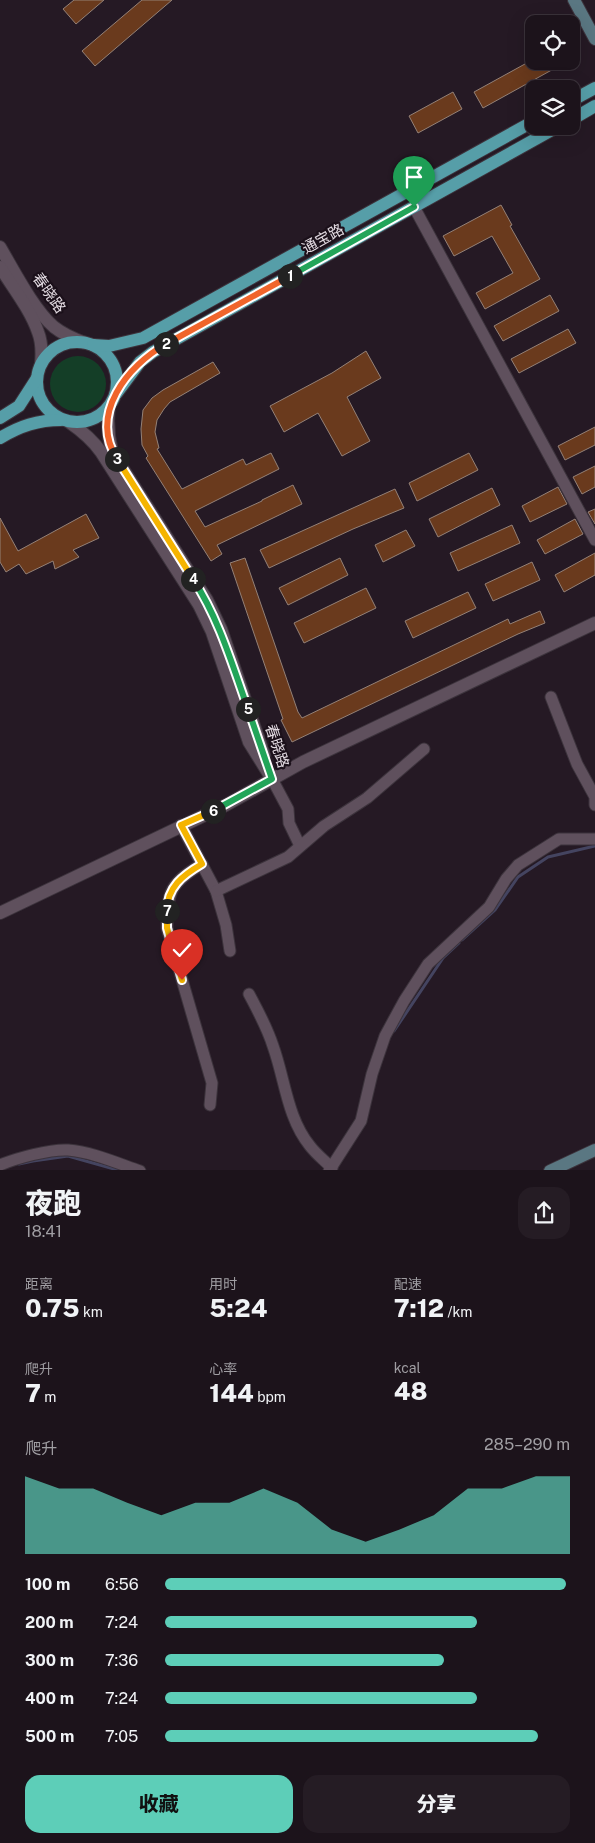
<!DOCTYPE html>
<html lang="zh">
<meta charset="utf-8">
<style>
:root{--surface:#1c131b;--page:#251c24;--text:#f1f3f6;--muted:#a09ea3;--line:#3a323a;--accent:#5dceb8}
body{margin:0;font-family:"Public Sans","Noto Sans SC",sans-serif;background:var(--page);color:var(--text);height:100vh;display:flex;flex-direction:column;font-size:19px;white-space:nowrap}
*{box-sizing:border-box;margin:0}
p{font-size:16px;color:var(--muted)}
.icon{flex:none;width:28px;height:28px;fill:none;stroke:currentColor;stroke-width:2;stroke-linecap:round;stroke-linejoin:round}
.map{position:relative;height:1170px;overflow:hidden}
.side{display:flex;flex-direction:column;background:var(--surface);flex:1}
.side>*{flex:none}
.fabs{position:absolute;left:525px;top:15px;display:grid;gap:10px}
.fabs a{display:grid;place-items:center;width:55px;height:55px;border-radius:10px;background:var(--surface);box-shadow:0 5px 20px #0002,0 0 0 1px var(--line);font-size:25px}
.pin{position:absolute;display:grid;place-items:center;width:42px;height:42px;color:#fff;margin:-51px -21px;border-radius:50% 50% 50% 0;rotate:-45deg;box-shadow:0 0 5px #0007}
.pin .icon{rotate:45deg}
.km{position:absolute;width:25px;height:25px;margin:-12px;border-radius:50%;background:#222;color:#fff;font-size:14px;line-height:25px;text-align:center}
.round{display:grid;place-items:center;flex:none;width:52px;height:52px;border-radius:15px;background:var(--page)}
.headline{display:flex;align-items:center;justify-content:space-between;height:85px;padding:0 25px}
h1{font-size:28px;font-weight:800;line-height:38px}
.stats{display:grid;grid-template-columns:repeat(3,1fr);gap:8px;height:85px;padding:5px 25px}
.stats div{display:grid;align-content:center}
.stats b{font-size:25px;font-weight:800}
.stats small{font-size:14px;font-weight:400}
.stats p{font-size:14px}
.chart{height:140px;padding:10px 25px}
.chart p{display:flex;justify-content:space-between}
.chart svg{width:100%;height:90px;margin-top:5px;fill:var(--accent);opacity:.7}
.cta{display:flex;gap:10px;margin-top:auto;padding:10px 25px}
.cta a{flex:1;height:58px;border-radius:15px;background:var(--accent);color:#111;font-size:20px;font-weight:800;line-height:58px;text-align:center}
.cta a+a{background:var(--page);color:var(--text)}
ul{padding:0 25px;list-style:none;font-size:16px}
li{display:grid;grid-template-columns:80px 60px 1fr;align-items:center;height:38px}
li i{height:12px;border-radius:6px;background:var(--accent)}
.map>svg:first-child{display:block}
.green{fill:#143e27}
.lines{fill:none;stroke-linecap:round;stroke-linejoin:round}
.stream{stroke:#444460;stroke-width:3}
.building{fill:#6a3a1d;stroke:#948177}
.minor-casing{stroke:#3c333c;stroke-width:13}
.tertiary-casing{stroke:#3c333c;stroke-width:14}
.secondary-casing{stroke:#3c333c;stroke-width:14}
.primary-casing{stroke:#3c333c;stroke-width:14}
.minor{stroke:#5f505d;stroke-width:11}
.tertiary{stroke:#5f505d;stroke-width:12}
.secondary{stroke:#5a7782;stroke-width:12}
.primary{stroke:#569ea8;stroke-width:12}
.split-1-casing{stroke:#fff;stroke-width:10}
.split-2-casing{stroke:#fff;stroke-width:10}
.split-3-casing{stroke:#fff;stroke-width:10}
.split-4-casing{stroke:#fff;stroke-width:10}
.split-5-casing{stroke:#fff;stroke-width:10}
.split-6-casing{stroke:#fff;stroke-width:10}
.split-7-casing{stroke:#fff;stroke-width:10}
.split-8-casing{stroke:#fff;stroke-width:10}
.split-1{stroke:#22a559;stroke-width:6}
.split-2{stroke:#f0652b;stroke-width:6}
.split-3{stroke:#f0652b;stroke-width:6}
.split-4{stroke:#f5b400;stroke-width:6}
.split-5{stroke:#22a559;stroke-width:6}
.split-6{stroke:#22a559;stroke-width:6}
.split-7{stroke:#f5b400;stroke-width:6}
.split-8{stroke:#f5b400;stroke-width:6}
.labels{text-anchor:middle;stroke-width:4.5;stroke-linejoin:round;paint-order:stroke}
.street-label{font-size:15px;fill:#e2dae1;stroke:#1b101a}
</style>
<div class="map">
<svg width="595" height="1171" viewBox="0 0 595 1171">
<rect width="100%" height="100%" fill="#251924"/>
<circle class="green" cx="78" cy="384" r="28"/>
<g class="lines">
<g class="stream">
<path d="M 462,940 L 495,910 L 518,877 L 548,857 L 595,846"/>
<path d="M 394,1031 L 443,958 L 459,943"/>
<path d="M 19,1164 L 33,1161 L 68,1156 L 121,1171"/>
</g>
</g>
<g class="building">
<path d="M 74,0 L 104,0 L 76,24 L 63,9 Z"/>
<path d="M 142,0 L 172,0 L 95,66 L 82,51 Z"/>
<path d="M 534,59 L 534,61 L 568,61 L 483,108 L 474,92 Z"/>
<path d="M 453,92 L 462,109 L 418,133 L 409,116 Z"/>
<path d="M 501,205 L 512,225 L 510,226 L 540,279 L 485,309 L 476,293 L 513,273 L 492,236 L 454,256 L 443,236 Z"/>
<path d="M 550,295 L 559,311 L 503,341 L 494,326 Z"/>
<path d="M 568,329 L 576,343 L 519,373 L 511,359 Z"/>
<path d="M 366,351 L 381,378 L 347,397 L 370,441 L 342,456 L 318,413 L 284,432 L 270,406 L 332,373 Z"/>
<path d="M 213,362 L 220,373 L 170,402 L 164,409 L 157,420 L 155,432 L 159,448 L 157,449 L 182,489 L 243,459 L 246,465 L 271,453 L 279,469 L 195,511 L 205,527 L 262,501 L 262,500 L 293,485 L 302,504 L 217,545 L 222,554 L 211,561 L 146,458 L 148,456 L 142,445 L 141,429 L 143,410 L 152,398 L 163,390 Z"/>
<path d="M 595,427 L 595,445 L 565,460 L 558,446 Z"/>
<path d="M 469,453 L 478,470 L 417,501 L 409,483 Z"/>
<path d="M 595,466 L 595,487 L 582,494 L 573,477 Z"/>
<path d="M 558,487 L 567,504 L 530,522 L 522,506 Z"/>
<path d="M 492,488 L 500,505 L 438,537 L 429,519 Z"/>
<path d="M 395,489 L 404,508 L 353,529 L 269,568 L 260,550 Z"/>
<path d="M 595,509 L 595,524 L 588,512 Z"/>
<path d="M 86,514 L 99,538 L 73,550 L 79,557 L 55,569 L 53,561 L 26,574 L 19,564 L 6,572 L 0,562 L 0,518 L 18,551 Z"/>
<path d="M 575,519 L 583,534 L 545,554 L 537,540 Z"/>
<path d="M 512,525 L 520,543 L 458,571 L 450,553 Z"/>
<path d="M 406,530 L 415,546 L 383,562 L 375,545 Z"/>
<path d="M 595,553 L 595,575 L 564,592 L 555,575 Z"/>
<path d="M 245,558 L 298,712 L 302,718 L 508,619 L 510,624 L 540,611 L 545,623 L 518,634 L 292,742 L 281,720 L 283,719 L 230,563 Z"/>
<path d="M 340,558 L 348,575 L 288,605 L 279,588 Z"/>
<path d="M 532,562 L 540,580 L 493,601 L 485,584 Z"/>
<path d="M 366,588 L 376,608 L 304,643 L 294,623 Z"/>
<path d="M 468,592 L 476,608 L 413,638 L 405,621 Z"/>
</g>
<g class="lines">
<g class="minor-casing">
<g id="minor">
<path d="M 414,207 L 595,540"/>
<path d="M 551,697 L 577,764 L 595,797 L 595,805"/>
<path d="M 272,779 L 288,809 L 289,823 L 300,846"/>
<path d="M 181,825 L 216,891 L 226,925 L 230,951"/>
<path d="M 202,864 C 170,883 167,892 167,928 L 212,1083 L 210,1105"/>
<path d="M 216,891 L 288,857 L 324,826 L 367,798 L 424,749"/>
<path d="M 249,994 C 258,1011 267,1027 273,1046 C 285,1079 287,1118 310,1146 C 316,1154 325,1161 332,1168"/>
<path d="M 0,1165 C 17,1158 50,1149 68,1150 C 92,1152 117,1163 140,1171"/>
<path d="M 329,1171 L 361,1121 L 372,1074 L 385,1036 L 404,1001 L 428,964 L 489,907 L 506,879 L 518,865 L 559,839 L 595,839"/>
</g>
</g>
<g class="tertiary-casing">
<g id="tertiary">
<path d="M 0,247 C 14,271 34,310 54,327 C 64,335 74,339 85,343"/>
<path d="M 0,267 C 13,288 30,309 38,332 C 42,342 42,353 41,364"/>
<path d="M 109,407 C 107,424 108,436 112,452 L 207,600 L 221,629 L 264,755"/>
<path d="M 69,422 C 82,431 92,439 101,452 L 199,605 L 212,632 L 249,742 L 272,779"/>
<path d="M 0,913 L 226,805 L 303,762 L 595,623"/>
</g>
</g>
<g class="secondary-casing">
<g id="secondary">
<path d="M 574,0 L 595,39"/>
<path d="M 550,1171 L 595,1150"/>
</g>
</g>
<g class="primary-casing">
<g id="primary">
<path d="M 571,101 L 595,88"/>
<path d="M 571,120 L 595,106"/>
<circle cx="77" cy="382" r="40"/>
<path d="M 93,345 L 109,346 L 143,338 L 534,121"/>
<path d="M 116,394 L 140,362 L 153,352 L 559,126"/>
<path d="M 0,418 L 19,406 L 37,378"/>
<path d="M 0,438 C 20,426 38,420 61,420"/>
</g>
</g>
<use href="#minor" class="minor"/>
<use href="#tertiary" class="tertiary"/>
<use href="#secondary" class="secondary"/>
<use href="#primary" class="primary"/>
</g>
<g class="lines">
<g class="split-1-casing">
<path id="split-1" d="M 290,276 L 414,207"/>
</g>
<g class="split-2-casing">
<path id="split-2" d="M 166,344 L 290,276"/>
</g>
<g class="split-3-casing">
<path id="split-3" d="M 117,459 C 89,414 127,366 166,344"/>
</g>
<g class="split-4-casing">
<path id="split-4" d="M 117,459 L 193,579"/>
</g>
<g class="split-5-casing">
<path id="split-5" d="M 193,579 C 219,619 232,664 248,709"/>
</g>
<g class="split-6-casing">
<path id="split-6" d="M 213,811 L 272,779 L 248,709"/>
</g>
<g class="split-7-casing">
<path id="split-7" d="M 167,911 C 167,887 183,875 202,864 L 181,825 L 213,811"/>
</g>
<g class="split-8-casing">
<path id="split-8" d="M 167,911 L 167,928 L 182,980"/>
</g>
<use href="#split-1" class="split-1"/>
<use href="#split-2" class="split-2"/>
<use href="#split-3" class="split-3"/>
<use href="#split-4" class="split-4"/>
<use href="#split-5" class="split-5"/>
<use href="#split-6" class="split-6"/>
<use href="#split-7" class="split-7"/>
<use href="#split-8" class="split-8"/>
</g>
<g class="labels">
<g class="street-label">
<text transform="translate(323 239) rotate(-29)" y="5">通宝路</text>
<text transform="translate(49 293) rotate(55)" y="5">春晓路</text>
<text transform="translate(277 746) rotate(72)" y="5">春晓路</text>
</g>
</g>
</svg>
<div class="fabs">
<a><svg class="icon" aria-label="locate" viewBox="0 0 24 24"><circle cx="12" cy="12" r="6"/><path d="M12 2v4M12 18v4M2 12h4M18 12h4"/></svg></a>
<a><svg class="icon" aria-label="layers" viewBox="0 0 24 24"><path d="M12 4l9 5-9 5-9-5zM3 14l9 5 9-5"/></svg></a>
</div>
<div class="pin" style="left:414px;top:207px;background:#1e9e55"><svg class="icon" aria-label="arrive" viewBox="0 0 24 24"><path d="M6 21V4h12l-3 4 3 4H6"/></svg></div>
<div class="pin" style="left:182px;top:980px;background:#d93025"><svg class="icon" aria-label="check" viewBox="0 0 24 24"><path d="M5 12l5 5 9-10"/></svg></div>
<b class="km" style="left:290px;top:276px">1</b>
<b class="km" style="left:166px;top:344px">2</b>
<b class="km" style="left:117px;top:459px">3</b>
<b class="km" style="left:193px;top:579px">4</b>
<b class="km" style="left:248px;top:709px">5</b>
<b class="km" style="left:213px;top:811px">6</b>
<b class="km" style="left:167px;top:911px">7</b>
</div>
<section class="side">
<div class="headline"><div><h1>夜跑</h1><p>18:41</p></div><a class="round"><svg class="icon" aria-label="share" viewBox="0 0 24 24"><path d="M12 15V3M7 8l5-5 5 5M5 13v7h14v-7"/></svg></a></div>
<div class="stats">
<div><p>距离</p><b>0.75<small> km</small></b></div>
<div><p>用时</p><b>5:24</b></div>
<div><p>配速</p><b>7:12<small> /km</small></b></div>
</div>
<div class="stats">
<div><p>爬升</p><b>7<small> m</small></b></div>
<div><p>心率</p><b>144<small> bpm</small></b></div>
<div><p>kcal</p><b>48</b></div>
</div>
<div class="chart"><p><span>爬升</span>285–290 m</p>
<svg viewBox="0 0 160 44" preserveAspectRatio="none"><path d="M0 44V6L10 12L20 12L30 19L40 25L50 19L60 19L70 12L80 19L90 32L100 38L110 32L120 25L130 12L140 12L150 6L160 6V44z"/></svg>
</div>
<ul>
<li><b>100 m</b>6:56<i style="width:99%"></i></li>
<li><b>200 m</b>7:24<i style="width:77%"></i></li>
<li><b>300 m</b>7:36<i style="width:69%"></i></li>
<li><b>400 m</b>7:24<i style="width:77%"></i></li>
<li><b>500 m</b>7:05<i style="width:92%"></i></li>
</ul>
<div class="cta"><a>收藏</a><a>分享</a></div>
</section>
